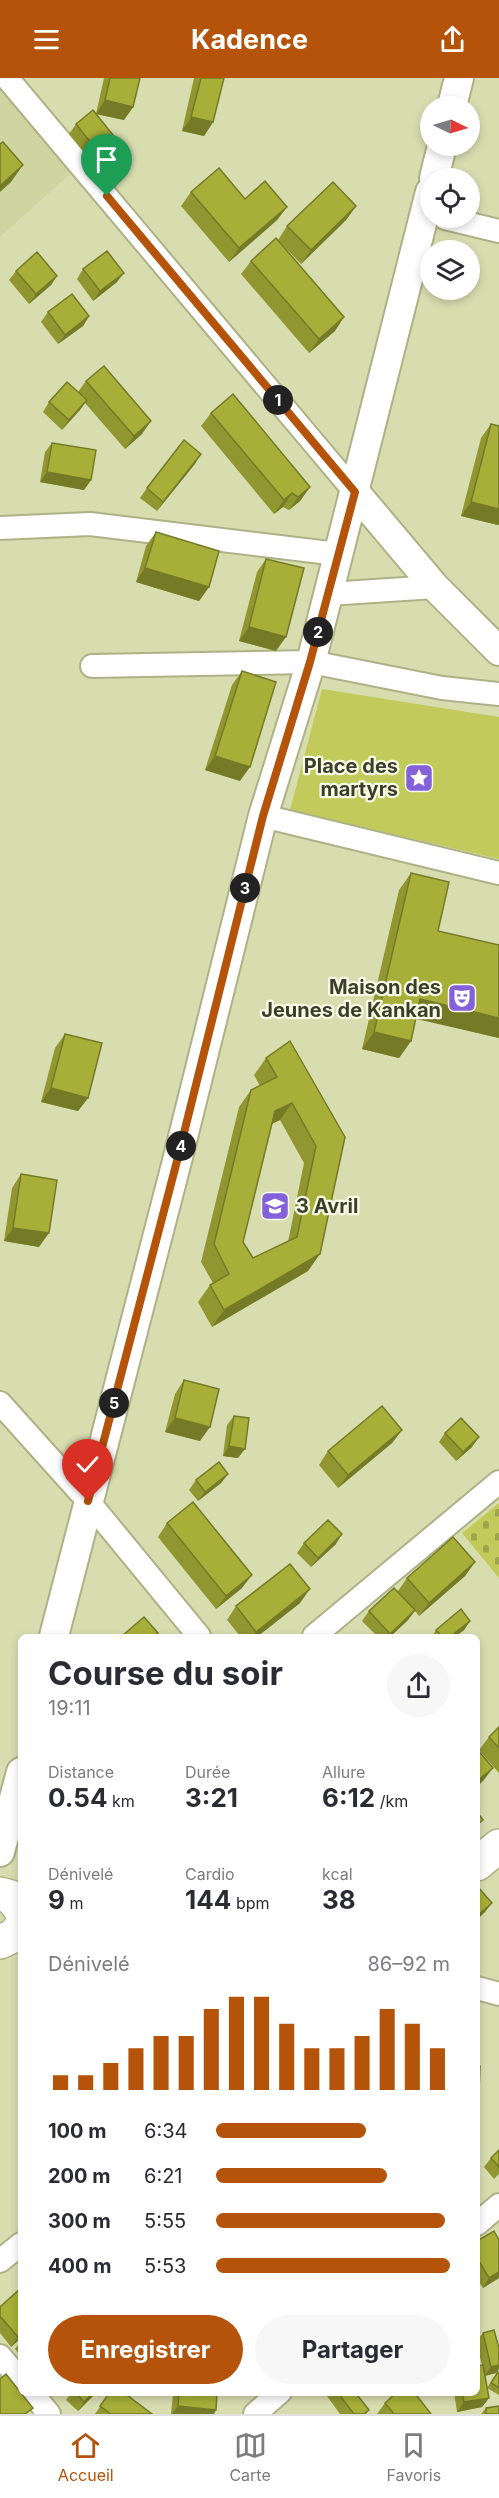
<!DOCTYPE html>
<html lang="fr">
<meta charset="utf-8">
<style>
:root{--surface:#fff;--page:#f7f7f7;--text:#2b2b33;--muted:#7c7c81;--line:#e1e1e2;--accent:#b45309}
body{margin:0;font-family:Inter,sans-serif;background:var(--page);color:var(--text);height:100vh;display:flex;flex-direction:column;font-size:22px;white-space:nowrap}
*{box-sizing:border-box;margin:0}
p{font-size:20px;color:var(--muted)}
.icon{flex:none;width:33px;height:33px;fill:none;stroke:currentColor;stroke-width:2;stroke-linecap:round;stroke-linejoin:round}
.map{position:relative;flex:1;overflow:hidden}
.sheet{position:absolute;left:18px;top:1556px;width:462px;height:762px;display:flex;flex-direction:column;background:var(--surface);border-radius:9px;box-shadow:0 3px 9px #0003}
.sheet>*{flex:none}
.needle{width:39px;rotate:95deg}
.tools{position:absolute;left:420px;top:18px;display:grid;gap:12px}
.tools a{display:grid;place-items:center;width:60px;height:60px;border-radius:50%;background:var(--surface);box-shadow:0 3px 9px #0003;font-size:30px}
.pin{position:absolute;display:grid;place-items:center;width:51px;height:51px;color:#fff;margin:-62px -26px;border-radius:50% 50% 50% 0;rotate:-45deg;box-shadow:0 0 6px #0007}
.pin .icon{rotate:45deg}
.km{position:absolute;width:30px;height:30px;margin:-15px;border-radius:50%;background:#222;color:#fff;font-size:16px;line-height:30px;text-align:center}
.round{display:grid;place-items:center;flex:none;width:63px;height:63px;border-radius:32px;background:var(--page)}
.overview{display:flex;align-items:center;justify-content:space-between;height:102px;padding:0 30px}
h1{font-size:33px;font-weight:700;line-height:45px}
.stats{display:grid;grid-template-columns:repeat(3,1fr);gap:9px;height:102px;padding:6px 30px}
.stats div{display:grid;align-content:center}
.stats b{font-size:26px;font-weight:700}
.stats small{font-size:16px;font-weight:400}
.stats p{font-size:16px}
.chart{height:168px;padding:12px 30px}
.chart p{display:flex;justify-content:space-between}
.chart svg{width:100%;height:108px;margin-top:6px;stroke:var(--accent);stroke-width:6}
.action{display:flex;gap:12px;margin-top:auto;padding:12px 30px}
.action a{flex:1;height:69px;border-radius:36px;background:var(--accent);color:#fff;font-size:24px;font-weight:700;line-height:69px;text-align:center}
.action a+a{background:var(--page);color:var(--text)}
ul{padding:0 30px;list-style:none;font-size:20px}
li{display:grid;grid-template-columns:96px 72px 1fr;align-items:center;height:45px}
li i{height:15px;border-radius:8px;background:var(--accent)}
header{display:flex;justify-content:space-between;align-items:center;height:78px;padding:0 30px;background:var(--accent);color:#fff;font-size:27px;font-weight:700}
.menu{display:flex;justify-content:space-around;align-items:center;height:84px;border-top:2px solid var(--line);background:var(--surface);font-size:16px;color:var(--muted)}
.menu a{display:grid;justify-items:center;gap:3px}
.menu .current{color:var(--accent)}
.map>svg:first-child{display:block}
.built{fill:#cfd5a0}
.cemetery{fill:url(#cemetery-stones)}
.garden{fill:#c1ca5a}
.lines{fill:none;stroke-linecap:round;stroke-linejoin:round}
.minor-casing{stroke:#adb286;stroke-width:26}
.major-casing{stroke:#adb286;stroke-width:32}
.highway-casing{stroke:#adb286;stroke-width:36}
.minor{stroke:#fff;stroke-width:22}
.major{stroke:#fff;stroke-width:28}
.highway{stroke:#fff;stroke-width:33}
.wall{fill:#909630;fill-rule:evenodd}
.shaded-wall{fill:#757a27}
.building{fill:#a7af38;stroke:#757a27;stroke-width:1.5;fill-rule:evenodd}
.route-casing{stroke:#fff;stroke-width:12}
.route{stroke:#b45309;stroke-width:8}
.labels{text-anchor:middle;stroke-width:4.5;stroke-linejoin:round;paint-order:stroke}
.poi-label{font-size:20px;font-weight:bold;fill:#3c3e2c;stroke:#f9fce5;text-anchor:end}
</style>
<header><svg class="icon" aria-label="menu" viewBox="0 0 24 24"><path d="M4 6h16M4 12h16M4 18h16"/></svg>Kadence<svg class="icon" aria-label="share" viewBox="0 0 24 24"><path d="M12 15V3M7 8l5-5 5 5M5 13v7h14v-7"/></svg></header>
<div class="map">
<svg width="499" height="2336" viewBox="0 0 499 2336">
<defs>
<pattern id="cemetery-stones" width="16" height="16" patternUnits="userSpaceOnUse" patternTransform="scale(1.5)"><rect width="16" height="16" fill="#c1ca5a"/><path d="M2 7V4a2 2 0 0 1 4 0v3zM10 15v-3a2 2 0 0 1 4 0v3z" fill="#9ea54b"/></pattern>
</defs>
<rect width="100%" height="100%" fill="#d8ddb0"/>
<path class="built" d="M 0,8 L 71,95 L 0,159 Z"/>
<path class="cemetery" d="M 499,1425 L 499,1500 L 462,1455 Z"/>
<path class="garden" d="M 322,611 L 499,639 L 499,781 L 290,732 Z"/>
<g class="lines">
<g class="minor-casing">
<g id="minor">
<path d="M 7,0 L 355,414"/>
<path d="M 445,140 L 499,153"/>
<path d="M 0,450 L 90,446 L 338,476"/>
<path d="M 328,516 L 435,509"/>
<path d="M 92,588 L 311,584 L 442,610 L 499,616"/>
<path d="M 263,738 L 499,795"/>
<path d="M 0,1325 L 88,1423 L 199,1558"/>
<path d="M 314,1558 L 499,1404"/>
<path d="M 477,1910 L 499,1916"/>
<path d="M 477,2146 L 499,2127"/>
<path d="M 0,2183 L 21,2166"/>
<path d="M 0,2278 L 21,2303"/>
<path d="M 31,2314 L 49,2336"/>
<path d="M 255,2336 L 280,2314"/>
</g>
</g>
<g class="major-casing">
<g id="major">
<path d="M 452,28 L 459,0"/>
<path d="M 434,100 L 442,68"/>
<path d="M 355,414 L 435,509 L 499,573"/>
<path d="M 54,1558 L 177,1083 L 263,738 L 311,584 L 430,114"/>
<path d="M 0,1774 L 21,1694"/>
</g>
</g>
<g class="highway-casing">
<g id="highway">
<path d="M 477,1786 L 499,1768"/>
<path d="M 0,1816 L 11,1819 L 21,1832"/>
<path d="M 0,1864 L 15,1857 L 21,1848"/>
</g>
</g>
<use href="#minor" class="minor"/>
<use href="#major" class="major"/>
<use href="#highway" class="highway"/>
</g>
<g class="wall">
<path d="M 104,0 L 140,0 L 133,29 L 124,42 L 96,36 Z"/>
<path d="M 194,0 L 224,0 L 213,44 L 204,58 L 182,53 Z"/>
<path d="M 76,46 L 113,76 L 97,90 L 69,56 Z"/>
<path d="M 191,114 L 245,121 L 287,129 L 277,142 L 229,184 L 181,128 Z"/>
<path d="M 356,128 L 346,142 L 301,186 L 278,162 L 287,148 Z"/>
<path d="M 251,183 L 335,253 L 309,275 L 241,196 Z"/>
<path d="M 83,191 L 117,204 L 93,223 L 77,201 Z"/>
<path d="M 16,193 L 57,198 L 51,207 L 29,226 L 9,202 Z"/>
<path d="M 48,234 L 89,238 L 83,248 L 58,266 L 41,244 Z"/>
<path d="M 86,303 L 142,356 L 125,371 L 85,325 L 62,352 L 43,334 L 49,324 L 78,314 Z"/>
<path d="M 211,335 L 310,409 L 300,423 L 289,432 L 283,429 L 274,436 L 201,348 Z"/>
<path d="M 491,346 L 499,348 L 499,446 L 498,447 L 461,438 L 481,360 Z"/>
<path d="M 52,365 L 91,402 L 84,412 L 40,404 L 45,374 Z"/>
<path d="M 201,376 L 157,433 L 140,420 L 147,410 Z"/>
<path d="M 156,454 L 209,509 L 199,523 L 136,504 L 146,468 Z"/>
<path d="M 266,481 L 276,573 L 239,563 L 257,494 Z"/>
<path d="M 242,593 L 240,703 L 205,692 L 232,607 Z"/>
<path d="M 411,795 L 438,853 L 499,867 L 499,960 L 416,940 L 411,963 L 399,980 L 362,971 L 399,812 Z"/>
<path d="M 65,956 L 88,1020 L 78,1033 L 41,1024 L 55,970 Z"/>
<path d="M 266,980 L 345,1059 L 308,1193 L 212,1249 L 198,1224 L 210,1207 L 213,1205 L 201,1184 L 239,1029 L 251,1012 L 260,1008 L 254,997 ZM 280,1042 L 304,1085 L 288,1164 L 253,1180 L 243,1164 L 272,1046 Z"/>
<path d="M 21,1096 L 39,1169 L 4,1163 L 12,1110 Z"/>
<path d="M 184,1302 L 200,1363 L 165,1354 L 175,1316 Z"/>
<path d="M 234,1338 L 238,1380 L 223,1378 L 227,1347 Z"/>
<path d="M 402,1352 L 392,1365 L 338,1410 L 319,1387 L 328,1373 Z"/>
<path d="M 445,1355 L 472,1369 L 456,1383 L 439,1364 Z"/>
<path d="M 228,1396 L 221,1405 L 198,1423 L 189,1412 L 196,1402 Z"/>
<path d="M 167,1445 L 242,1510 L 216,1531 L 158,1459 Z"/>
<path d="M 304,1465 L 336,1466 L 311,1489 L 297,1475 Z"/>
<path d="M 475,1484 L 465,1498 L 419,1538 L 415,1533 L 408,1542 L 391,1558 L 377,1558 L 362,1543 L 369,1533 L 398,1513 L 407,1500 Z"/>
<path d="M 300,1525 L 258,1558 L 240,1558 L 227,1542 L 236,1528 Z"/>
<path d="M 470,1543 L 464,1552 L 456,1558 L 432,1558 L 436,1552 Z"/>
<path d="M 499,1649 L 499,1695 L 479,1672 L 489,1659 Z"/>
<path d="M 499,2072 L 499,2096 L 494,2101 L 484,2089 L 491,2080 Z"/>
<path d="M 499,2162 L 499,2200 L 483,2210 L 477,2201 L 477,2163 Z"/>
<path d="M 21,2210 L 21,2260 L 11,2269 L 0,2255 L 0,2229 Z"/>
<path d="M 483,2255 L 499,2270 L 499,2291 L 496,2295 L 485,2298 L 487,2310 L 494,2299 L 499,2295 L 499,2317 L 487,2310 L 489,2320 L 482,2329 L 457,2334 L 454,2314 L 477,2314 L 482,2287 L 477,2268 L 477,2262 Z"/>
<path d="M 21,2263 L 21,2278 L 15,2271 Z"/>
<path d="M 72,2314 L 97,2314 L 78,2333 L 66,2322 Z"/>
<path d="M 110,2314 L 152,2336 L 95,2336 Z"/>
<path d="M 174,2314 L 217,2314 L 214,2336 L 171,2336 L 173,2316 Z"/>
<path d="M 324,2314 L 355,2314 L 369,2332 L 366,2336 L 340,2336 Z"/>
<path d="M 385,2325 L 431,2336 L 377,2336 Z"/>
<path d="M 486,2330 L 499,2336 L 481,2336 Z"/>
</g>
<g class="shaded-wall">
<path d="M 105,22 L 133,29 L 124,42 L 96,36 Z"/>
<path d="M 191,39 L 213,44 L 204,58 L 182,53 Z"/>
<path d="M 120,66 L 113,76 L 97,90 L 103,80 Z"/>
<path d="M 23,87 L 11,104 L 0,114 L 0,108 Z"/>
<path d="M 356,128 L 346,142 L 301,186 L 311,172 Z"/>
<path d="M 287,129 L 277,142 L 229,184 L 239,170 Z"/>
<path d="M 124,195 L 117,204 L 93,223 L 100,213 Z"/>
<path d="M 57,198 L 51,207 L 29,226 L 36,216 Z"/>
<path d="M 89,238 L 83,248 L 58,266 L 65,257 Z"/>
<path d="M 344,239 L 335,253 L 309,275 L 319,261 Z"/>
<path d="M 87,322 L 80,332 L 62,352 L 69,342 Z"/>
<path d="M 151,343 L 142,356 L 125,371 L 134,358 Z"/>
<path d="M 201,376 L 195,386 L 157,433 L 163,424 Z"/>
<path d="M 47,394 L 91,402 L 84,412 L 40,404 Z"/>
<path d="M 310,409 L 300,423 L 289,432 L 298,419 Z"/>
<path d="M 292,415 L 283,429 L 274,436 L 284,422 Z"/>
<path d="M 471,424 L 499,431 L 499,446 L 498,447 L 461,438 Z"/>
<path d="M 145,490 L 209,509 L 199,523 L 136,504 Z"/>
<path d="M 249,549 L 286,559 L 276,573 L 239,563 Z"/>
<path d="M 215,678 L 250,689 L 240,703 L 205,692 Z"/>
<path d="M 420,921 L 499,940 L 499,960 L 408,939 Z"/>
<path d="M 374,954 L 411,963 L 399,980 L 362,971 Z"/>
<path d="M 51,1010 L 88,1020 L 78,1033 L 41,1024 Z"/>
<path d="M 292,1025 L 280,1042 L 263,1050 L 275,1033 Z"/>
<path d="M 13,1150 L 49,1155 L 39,1169 L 4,1163 Z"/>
<path d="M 320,1176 L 308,1193 L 212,1249 L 224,1232 Z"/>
<path d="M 175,1340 L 210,1349 L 200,1363 L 165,1354 Z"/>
<path d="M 402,1352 L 392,1365 L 338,1410 L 348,1397 Z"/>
<path d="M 479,1359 L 472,1369 L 456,1383 L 463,1374 Z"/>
<path d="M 229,1368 L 245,1371 L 238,1380 L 223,1378 Z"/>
<path d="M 228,1396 L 221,1405 L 198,1423 L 205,1414 Z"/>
<path d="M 342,1456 L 336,1466 L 311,1489 L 318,1480 Z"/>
<path d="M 475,1484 L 465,1498 L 419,1538 L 429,1525 Z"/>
<path d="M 252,1497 L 242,1510 L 216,1531 L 226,1518 Z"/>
<path d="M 310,1511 L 300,1525 L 258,1558 L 253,1558 L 256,1554 Z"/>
<path d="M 415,1532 L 408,1542 L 391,1558 L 388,1558 Z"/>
<path d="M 470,1543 L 464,1552 L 456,1558 L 451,1558 Z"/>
<path d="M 493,1690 L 483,1703 L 477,1709 L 477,1703 Z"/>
<path d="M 492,1825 L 485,1834 L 477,1842 L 477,1838 Z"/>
<path d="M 499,2194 L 499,2200 L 483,2210 L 489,2200 Z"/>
<path d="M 21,2257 L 21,2260 L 11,2269 L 18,2259 Z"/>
<path d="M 499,2287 L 499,2291 L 496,2295 L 484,2298 L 491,2289 Z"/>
<path d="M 94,2314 L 97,2314 L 78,2333 L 84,2324 Z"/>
<path d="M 489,2320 L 482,2329 L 457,2334 L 464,2324 Z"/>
<path d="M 178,2328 L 216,2332 L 214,2336 L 172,2336 Z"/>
</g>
<g class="building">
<path d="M 110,0 L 140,0 L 133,29 L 105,22 Z"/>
<path d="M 201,0 L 224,0 L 213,44 L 191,39 Z"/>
<path d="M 93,32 L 120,66 L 103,80 L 76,46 Z"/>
<path d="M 3,64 L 23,87 L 0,108 L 0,66 Z"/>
<path d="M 219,90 L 245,121 L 265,103 L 287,129 L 239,170 L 191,114 Z"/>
<path d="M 333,104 L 356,128 L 311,172 L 287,148 Z"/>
<path d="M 276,160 L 344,239 L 319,261 L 251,183 Z"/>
<path d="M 107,173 L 124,195 L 100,213 L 83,191 Z"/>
<path d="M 37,174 L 57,198 L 36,216 L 16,193 Z"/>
<path d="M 72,216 L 89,238 L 65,257 L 48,234 Z"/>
<path d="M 104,288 L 151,343 L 134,358 L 86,303 Z"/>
<path d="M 67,304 L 87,322 L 69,342 L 49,324 Z"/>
<path d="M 233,316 L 310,409 L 298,419 L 292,415 L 284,422 L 211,335 Z"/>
<path d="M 491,346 L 499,348 L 499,431 L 471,424 Z"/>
<path d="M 184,362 L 201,376 L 163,424 L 147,410 Z"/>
<path d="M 52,365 L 96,372 L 91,402 L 47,394 Z"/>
<path d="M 156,454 L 219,473 L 209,509 L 145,490 Z"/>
<path d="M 266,481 L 304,490 L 286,559 L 249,549 Z"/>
<path d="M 242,593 L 276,604 L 250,689 L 215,678 Z"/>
<path d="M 411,795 L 449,804 L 438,853 L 499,867 L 499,940 L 420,921 L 411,963 L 374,954 Z"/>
<path d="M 65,956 L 102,965 L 88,1020 L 51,1010 Z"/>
<path d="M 290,963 L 345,1059 L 320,1176 L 224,1232 L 210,1207 L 229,1196 L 214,1166 L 251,1012 L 277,999 L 266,980 ZM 292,1025 L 316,1068 L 297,1159 L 253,1180 L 243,1164 L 275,1033 Z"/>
<path d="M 21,1096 L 57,1102 L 49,1155 L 13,1150 Z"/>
<path d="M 184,1302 L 219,1311 L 210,1349 L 175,1340 Z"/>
<path d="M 382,1328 L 402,1352 L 348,1397 L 328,1373 Z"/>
<path d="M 234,1338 L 249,1340 L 245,1371 L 229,1368 Z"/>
<path d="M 461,1340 L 479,1359 L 463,1374 L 445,1355 Z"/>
<path d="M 219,1384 L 228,1396 L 205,1414 L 196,1402 Z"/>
<path d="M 193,1424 L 252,1497 L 226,1518 L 167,1445 Z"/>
<path d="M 328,1442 L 342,1456 L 318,1480 L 304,1465 Z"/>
<path d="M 453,1459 L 475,1484 L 429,1525 L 407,1500 Z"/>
<path d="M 290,1486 L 310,1511 L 256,1554 L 236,1528 Z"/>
<path d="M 394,1510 L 415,1532 L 390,1556 L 369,1533 Z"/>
<path d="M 461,1531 L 470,1543 L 451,1558 L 442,1558 L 436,1552 Z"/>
<path d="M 144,1539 L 158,1555 L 154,1558 L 122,1558 Z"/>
<path d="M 499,1649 L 499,1670 L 489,1659 Z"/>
<path d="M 477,1671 L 493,1690 L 477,1703 Z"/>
<path d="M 477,1734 L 483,1742 L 477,1747 Z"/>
<path d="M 477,1808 L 492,1825 L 477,1838 Z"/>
<path d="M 477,1988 L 480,1988 L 479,2013 L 477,2013 Z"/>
<path d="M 499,2072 L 499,2089 L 491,2080 Z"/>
<path d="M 494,2153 L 499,2162 L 499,2194 L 489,2200 L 477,2180 L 477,2163 Z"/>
<path d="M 21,2210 L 21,2257 L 18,2259 L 0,2238 L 0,2229 Z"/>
<path d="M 494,2252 L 499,2270 L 499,2287 L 491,2289 L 483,2255 Z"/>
<path d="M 483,2287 L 489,2320 L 464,2324 L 462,2314 L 477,2314 L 477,2288 Z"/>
<path d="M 498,2294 L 499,2295 L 499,2310 L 491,2305 Z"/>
<path d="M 6,2296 L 33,2330 L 25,2336 L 0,2336 L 0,2301 Z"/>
<path d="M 75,2314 L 94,2314 L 84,2324 Z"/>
<path d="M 110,2314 L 123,2314 L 152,2336 L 111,2336 L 100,2328 Z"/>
<path d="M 179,2314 L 217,2314 L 216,2332 L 178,2328 Z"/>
<path d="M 337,2314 L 355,2314 L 369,2332 L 364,2336 L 354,2336 Z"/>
<path d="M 397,2314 L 414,2314 L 431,2336 L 394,2336 L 385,2325 Z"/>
<path d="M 499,2328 L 499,2336 L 486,2336 L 486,2330 Z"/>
</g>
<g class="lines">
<g class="route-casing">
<path id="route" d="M 88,1423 L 177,1083 L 263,738 L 310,584 L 355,414 L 107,118"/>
</g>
<use href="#route" class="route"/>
</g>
<defs>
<g id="sight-square" transform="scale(1.5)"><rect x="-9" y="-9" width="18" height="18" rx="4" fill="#8461db" stroke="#f9fce5"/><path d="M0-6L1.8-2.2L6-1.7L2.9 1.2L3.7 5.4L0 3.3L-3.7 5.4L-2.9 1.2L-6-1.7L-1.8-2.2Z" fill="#fff"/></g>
<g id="theatre-square" transform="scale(1.5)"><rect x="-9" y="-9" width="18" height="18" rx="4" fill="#8461db" stroke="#f9fce5"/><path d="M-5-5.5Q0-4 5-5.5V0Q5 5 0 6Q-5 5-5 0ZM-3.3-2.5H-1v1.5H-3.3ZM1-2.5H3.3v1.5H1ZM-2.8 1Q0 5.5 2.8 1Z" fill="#fff"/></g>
<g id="university-square" transform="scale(1.5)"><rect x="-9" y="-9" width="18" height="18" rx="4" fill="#8461db" stroke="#f9fce5"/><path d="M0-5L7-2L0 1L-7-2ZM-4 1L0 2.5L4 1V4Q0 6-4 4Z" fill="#fff"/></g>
</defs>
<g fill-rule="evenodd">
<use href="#sight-square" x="419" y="700"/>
<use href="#theatre-square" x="462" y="920"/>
<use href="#university-square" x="275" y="1128"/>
</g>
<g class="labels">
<g class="poi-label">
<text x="398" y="695">Place des<tspan x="398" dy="23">martyrs</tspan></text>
<text x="441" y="916">Maison des<tspan x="441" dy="23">Jeunes de Kankan</tspan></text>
<text x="296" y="1135" text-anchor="start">3 Avril</text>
</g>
</g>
</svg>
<div class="tools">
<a><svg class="needle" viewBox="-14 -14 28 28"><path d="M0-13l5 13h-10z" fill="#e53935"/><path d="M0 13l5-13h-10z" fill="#7c7c81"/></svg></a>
<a><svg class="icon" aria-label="locate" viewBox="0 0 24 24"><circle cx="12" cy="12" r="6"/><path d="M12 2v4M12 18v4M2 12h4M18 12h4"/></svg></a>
<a><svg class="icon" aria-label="layers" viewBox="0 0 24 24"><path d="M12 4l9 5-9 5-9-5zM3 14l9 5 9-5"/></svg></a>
</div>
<div class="pin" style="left:107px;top:118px;background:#1e9e55"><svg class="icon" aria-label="arrive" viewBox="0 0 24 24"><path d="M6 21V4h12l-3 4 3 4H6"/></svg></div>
<div class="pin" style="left:88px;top:1423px;background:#d93025"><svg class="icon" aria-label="check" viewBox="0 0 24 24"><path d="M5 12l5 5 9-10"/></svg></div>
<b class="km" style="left:278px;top:322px">1</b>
<b class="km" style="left:318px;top:554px">2</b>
<b class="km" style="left:245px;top:810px">3</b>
<b class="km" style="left:181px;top:1068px">4</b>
<b class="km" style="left:114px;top:1325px">5</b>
<section class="sheet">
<div class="overview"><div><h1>Course du soir</h1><p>19:11</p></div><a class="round"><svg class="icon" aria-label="share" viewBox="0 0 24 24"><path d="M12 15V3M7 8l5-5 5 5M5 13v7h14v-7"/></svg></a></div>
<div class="stats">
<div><p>Distance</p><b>0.54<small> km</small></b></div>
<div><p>Durée</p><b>3:21</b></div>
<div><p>Allure</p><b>6:12<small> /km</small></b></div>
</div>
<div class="stats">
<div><p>Dénivelé</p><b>9<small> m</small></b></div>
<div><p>Cardio</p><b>144<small> bpm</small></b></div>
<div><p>kcal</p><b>38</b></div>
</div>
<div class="chart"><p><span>Dénivelé</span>86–92 m</p>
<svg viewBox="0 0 160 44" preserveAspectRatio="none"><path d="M5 44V38M15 44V38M25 44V33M35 44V27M45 44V22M55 44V22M65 44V11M75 44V6M85 44V6M95 44V17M105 44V27M115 44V27M125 44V22M135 44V11M145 44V17M155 44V27"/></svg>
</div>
<ul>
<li><b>100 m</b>6:34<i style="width:64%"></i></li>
<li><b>200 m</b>6:21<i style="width:73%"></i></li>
<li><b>300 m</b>5:55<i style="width:98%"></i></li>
<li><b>400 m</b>5:53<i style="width:100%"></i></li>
</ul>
<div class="action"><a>Enregistrer</a><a>Partager</a></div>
</section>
</div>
<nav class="menu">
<a class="current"><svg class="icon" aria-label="home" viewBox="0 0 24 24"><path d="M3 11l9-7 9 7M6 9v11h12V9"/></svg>Accueil</a>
<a><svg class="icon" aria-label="map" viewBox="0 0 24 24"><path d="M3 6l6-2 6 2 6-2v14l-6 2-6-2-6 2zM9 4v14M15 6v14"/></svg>Carte</a>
<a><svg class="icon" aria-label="saved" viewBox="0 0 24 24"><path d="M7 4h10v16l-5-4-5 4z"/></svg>Favoris</a>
</nav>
